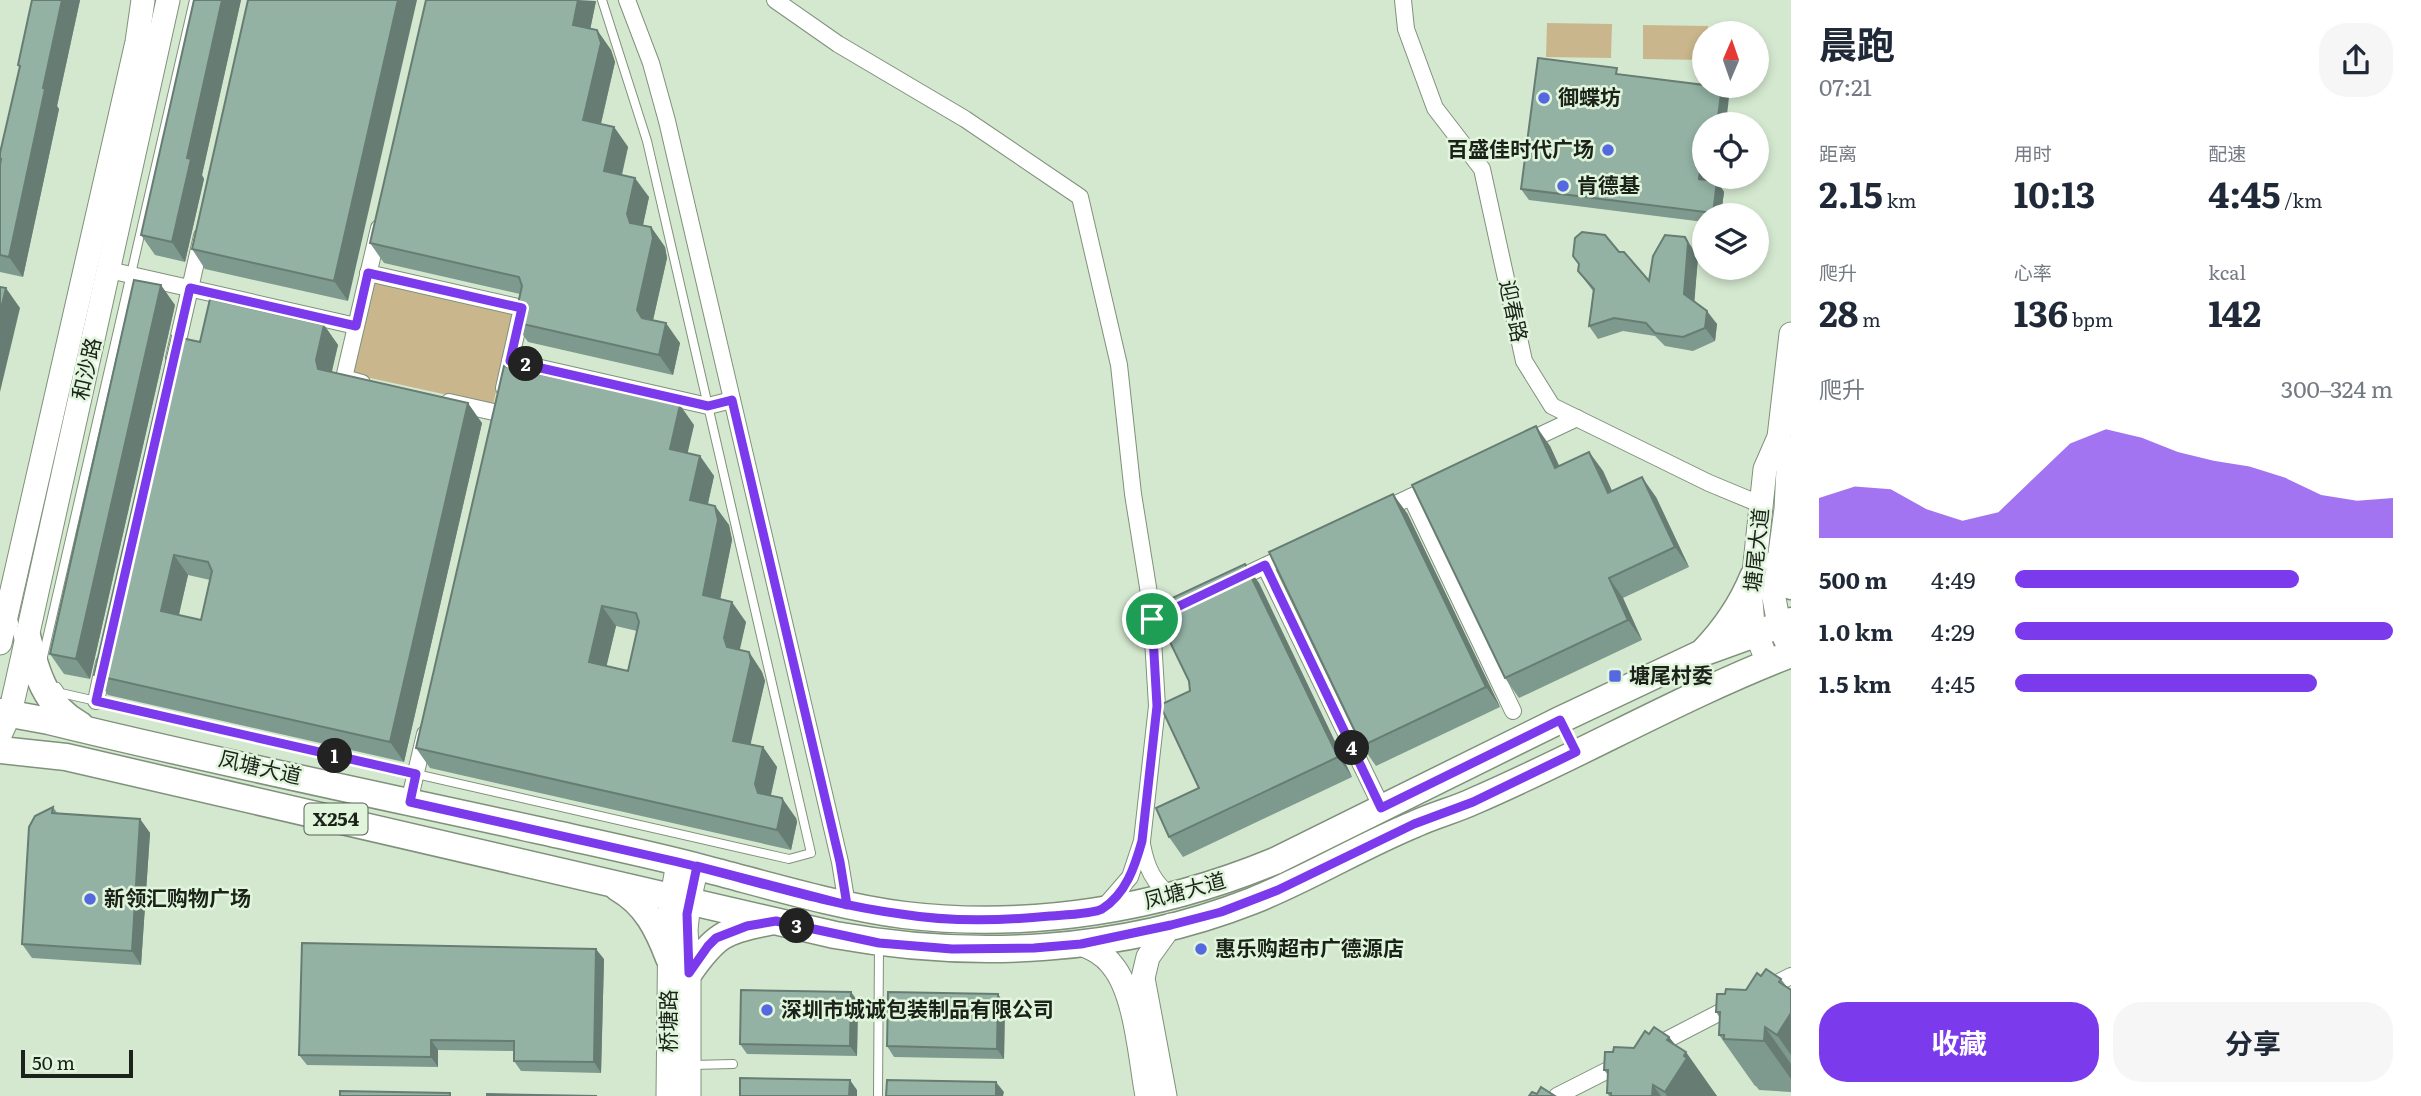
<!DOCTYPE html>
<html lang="zh">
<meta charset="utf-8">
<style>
:root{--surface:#fff;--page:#f6f6f7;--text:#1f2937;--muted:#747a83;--accent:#7c3aed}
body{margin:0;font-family:Literata,"Noto Sans SC",serif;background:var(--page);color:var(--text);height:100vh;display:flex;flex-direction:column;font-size:26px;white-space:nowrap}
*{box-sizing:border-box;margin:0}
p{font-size:23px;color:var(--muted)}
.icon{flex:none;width:38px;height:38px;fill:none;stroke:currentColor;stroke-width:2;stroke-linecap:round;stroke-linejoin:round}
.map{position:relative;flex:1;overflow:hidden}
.drawer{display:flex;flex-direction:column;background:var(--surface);width:630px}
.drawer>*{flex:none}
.needle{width:46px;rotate:2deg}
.fabs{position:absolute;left:1692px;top:21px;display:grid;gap:14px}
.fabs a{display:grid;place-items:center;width:77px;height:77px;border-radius:50%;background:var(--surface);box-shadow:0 4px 10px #0003;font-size:35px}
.scale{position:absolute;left:21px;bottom:18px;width:112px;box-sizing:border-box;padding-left:7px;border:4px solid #1b2219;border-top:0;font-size:19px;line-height:24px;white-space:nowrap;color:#1b2219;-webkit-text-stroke:5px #e1f5dc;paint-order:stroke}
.pin{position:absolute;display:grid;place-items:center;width:60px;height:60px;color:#fff;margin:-30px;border:4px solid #fff;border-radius:50%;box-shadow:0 2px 7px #0007}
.km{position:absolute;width:35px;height:35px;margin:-18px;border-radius:50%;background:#222;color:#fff;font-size:19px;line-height:35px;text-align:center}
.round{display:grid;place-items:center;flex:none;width:74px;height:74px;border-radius:28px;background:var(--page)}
.overview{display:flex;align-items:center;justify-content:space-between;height:119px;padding:0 28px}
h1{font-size:38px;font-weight:700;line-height:52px}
.stats{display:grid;grid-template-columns:repeat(3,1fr);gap:10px;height:119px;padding:7px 28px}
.stats div{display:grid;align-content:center}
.stats b{font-size:35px;font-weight:700}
.stats small{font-size:19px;font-weight:400}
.stats p{font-size:19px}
.chart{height:196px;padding:14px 28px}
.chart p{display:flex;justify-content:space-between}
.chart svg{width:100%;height:126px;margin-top:7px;fill:var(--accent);opacity:.7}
.cta{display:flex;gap:14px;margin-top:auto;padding:14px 28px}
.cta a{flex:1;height:80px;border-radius:28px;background:var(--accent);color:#fff;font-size:28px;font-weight:700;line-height:80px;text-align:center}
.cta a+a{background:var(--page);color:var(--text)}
ul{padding:0 28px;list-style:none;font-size:23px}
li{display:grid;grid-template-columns:112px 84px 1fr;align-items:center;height:52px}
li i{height:18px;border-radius:9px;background:var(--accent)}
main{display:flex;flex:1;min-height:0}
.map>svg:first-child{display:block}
.green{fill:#cab68d}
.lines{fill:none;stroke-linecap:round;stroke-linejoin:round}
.lane-casing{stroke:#7f917a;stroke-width:10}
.street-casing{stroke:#7f917a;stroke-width:18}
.secondary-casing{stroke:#7f917a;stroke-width:25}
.primary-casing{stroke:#7f917a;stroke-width:29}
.lane{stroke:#fff;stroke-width:8}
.street{stroke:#fff;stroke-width:16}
.secondary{stroke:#fff;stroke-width:23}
.primary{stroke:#fff;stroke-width:26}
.wall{fill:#7e998d;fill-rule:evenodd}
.shaded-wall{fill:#677d73}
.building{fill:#93b2a4;stroke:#677d73;stroke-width:2;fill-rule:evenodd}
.route-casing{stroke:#fff;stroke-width:14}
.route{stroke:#7c3aed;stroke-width:9}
.poi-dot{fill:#5469df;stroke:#e1f5dc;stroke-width:2.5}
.labels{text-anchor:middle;stroke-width:5;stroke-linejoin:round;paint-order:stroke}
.shield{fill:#e1f5dc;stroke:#566154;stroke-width:2}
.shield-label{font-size:19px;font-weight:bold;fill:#1b2219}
.poi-label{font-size:21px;font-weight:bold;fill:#1b2219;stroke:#e1f5dc;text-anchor:start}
.street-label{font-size:21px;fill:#1b2219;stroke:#e1f5dc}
</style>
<main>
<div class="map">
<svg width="1791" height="1096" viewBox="0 0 1791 1096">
<rect width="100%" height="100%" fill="#d4e8cf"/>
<g class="green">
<path d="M 1547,23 L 1612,24 L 1611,58 L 1546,57 Z"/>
<path d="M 1643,25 L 1708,26 L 1708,33 L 1704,33 L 1704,60 L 1643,59 Z"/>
<path d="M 373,281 L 514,313 L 493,405 L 352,374 Z"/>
</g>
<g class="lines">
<g class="lane-casing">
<g id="lane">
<path d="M 42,661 L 194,0"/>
<path d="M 57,687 L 61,693 L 789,859 L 811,853 L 647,141 L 602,0"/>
<path d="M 692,1065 L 733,1064"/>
<path d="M 878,1096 L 879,946"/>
</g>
</g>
<g class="street-casing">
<g id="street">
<path d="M 627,0 L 651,63 L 667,121 L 840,862 L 847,905"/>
<path d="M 775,0 L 838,44 L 965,119 L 1080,197 L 1119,365 L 1133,494 L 1151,606 L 1157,706 L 1142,841 L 1130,877 L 1104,907"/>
<path d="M 1403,0 L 1406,29 L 1435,108 L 1482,169 L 1524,361 L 1552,406 L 1709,483 L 1762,505"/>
<path d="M 109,270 L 356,326"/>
<path d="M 368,273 L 522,308 L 504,388"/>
<path d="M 174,358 L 202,236"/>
<path d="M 510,361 L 708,406 L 732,400"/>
<path d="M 362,383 L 344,378 L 379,228"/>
<path d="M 449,402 L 498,413"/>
<path d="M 1524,443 L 1577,418"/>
<path d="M 1411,497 L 1513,711"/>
<path d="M 1381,511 L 1434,486"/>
<path d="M 1265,566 L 1382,808"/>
<path d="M 1233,581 L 1292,553"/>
<path d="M 96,701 L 104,663"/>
<path d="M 409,802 L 425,734"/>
<path d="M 1142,844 C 1146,866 1153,884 1173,897"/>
<path d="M 1765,989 L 1791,976"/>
<path d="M 1653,1047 L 1736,1004"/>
<path d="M 1557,1096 L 1624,1062"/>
</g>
</g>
<g class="secondary-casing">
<g id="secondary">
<path d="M 1779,437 L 1788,469 L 1786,509 L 1774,598 L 1779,625 L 1791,652"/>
<path d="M 0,643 L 137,42 L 143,0"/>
<path d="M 1768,663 L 1753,625 L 1751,601 L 1765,469 L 1779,437 L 1791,334"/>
<path d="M 0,735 L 10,713 L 16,687 L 168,0"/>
<path d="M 1081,944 C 1093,949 1104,954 1112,965 C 1136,993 1140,1059 1147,1096"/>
<path d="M 668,1096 L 670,910 L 678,862"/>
<path d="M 689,1096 L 689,973 L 686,930 L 689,901 L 697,866"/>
<path d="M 1165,1096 L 1143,978 L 1148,957 L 1171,925"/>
</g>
</g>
<g class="primary-casing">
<g id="primary">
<path d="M 1778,562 L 1781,572 L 1791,586"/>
<path d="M 0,632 L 5,624"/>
<path d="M 27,636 C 36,672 45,706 80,725"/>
<path d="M 1704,651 C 1726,628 1741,606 1753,577"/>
<path d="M 0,712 L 49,721 C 212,761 378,795 542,831 C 595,843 649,854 702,868 C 768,885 836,906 904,915 C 1030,930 1159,909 1275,861 L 1560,720 L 1702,653 L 1791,621"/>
<path d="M 0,750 L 66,757 L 835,935 C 973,960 1120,953 1252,901 C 1308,879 1359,847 1415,824 C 1434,815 1455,810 1474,801 C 1581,755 1682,696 1791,654"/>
<path d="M 618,888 C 646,904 658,929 669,958"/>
<path d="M 689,973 C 715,936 724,930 769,922"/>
</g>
</g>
<use href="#lane" class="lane"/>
<use href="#street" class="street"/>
<use href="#secondary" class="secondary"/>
<use href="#primary" class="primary"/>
</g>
<g class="wall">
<path d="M 32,0 L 80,0 L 57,106 L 59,109 L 23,277 L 0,272 L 0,153 L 20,68 L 18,65 Z"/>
<path d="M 194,0 L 241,0 L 202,175 L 204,179 L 185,262 L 155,255 L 141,235 Z"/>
<path d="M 248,0 L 348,301 L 205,269 L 192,249 Z"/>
<path d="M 596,1 L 590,29 L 597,30 L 611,50 L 615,62 L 601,124 L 614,127 L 628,147 L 622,175 L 649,197 L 643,225 L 651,227 L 665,247 L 667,258 L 653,320 L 680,343 L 673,375 L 528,342 L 514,322 L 520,294 L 384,263 L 370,243 Z"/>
<path d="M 1621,74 L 1729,97 L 1704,124 L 1707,180 L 1717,181 L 1724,192 L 1721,215 L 1704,215 L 1704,222 L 1529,200 L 1521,189 Z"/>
<path d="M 1685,237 L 1698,257 L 1694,301 L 1717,324 L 1715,341 L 1693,351 L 1665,346 L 1655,336 L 1623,331 L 1598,339 L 1589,326 L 1593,291 L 1578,271 L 1619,252 L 1649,281 Z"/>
<path d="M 175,305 L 90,679 L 64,674 L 50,654 Z"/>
<path d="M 324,325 L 338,345 L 331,372 L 482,423 L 404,762 L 108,695 L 94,675 L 200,342 ZM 188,575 L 210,580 L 201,620 L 179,615 Z"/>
<path d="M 694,425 L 687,453 L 700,456 L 714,476 L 708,504 L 715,506 L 729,525 L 732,540 L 720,599 L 746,622 L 739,650 L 749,652 L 762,672 L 765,681 L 750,744 L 763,747 L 777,767 L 771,795 L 796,818 L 797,822 L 791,850 L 430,768 L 416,748 ZM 616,626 L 637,631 L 628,671 L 606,666 Z"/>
<path d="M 1550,446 L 1559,466 L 1589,452 L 1603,471 L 1612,491 L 1656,497 L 1689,567 L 1623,598 L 1642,640 L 1519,698 L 1505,678 Z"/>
<path d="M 1407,513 L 1500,707 L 1376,766 L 1362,746 Z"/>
<path d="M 1245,564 L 1259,583 L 1352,777 L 1183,857 L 1169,837 L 1199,788 L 1190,691 Z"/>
<path d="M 53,807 L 58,814 L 140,819 L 150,833 L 141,965 L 32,958 L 22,944 Z"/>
<path d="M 604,959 L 601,1073 L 521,1071 L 514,1061 L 514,1051 L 438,1050 L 438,1067 L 307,1065 L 299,1055 Z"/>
<path d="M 1761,976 L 1781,979 L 1787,987 L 1791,990 L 1791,1092 L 1759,1090 L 1756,1086 L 1755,1086 L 1719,1035 L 1720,1018 L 1716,1012 L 1725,994 L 1746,990 Z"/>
<path d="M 851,992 L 858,1002 L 857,1056 L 747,1054 L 740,1044 Z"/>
<path d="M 998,994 L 1005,1005 L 1004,1059 L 894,1057 L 887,1046 Z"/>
<path d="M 1649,1034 L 1669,1037 L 1717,1096 L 1609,1096 L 1607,1093 L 1608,1075 L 1604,1070 L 1613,1052 L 1634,1048 Z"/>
</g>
<g class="shaded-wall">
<path d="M 62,0 L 80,0 L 57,106 L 59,109 L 23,277 L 9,257 L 43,88 Z"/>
<path d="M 222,0 L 241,0 L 202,175 L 204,179 L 185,262 L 172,242 L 187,158 Z"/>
<path d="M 398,0 L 417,0 L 348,301 L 334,281 Z"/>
<path d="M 578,0 L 596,1 L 587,45 L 573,25 Z"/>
<path d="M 597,30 L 611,50 L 615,62 L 597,140 L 583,120 Z"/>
<path d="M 1722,87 L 1729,97 L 1726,124 L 1717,124 Z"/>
<path d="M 614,127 L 628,147 L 618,190 L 604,171 Z"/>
<path d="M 1704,133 L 1704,177 L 1708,177 L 1706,189 L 1699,179 Z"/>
<path d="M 635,178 L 649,197 L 641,234 L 630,223 L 627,214 Z"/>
<path d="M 1717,181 L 1724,192 L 1721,215 L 1714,215 L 1713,213 Z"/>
<path d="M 651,227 L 665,247 L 667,258 L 651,329 L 637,310 Z"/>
<path d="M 1685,237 L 1698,257 L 1694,307 L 1684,294 Z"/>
<path d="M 161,285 L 175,305 L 90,679 L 76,659 Z"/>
<path d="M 6,288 L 20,308 L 0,392 L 0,313 Z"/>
<path d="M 1707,311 L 1717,324 L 1715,341 L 1705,328 Z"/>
<path d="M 666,323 L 680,343 L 673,375 L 659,355 Z"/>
<path d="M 324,325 L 338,345 L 330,380 L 318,369 L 316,360 Z"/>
<path d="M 468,403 L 482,423 L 404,762 L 390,742 Z"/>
<path d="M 680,405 L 694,425 L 684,469 L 670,449 Z"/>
<path d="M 1536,426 L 1550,446 L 1569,487 L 1555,468 Z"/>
<path d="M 1589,452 L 1603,471 L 1622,513 L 1608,493 Z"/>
<path d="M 700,456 L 714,476 L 704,520 L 690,500 Z"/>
<path d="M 1642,477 L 1656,497 L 1689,567 L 1675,547 Z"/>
<path d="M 1393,494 L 1407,513 L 1500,707 L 1486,687 Z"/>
<path d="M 715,506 L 729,525 L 732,540 L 717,615 L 703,595 Z"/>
<path d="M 174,555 L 188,575 L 175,631 L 161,611 Z"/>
<path d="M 1245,564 L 1259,583 L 1352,777 L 1338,757 Z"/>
<path d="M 1609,578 L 1623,598 L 1642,640 L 1628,620 Z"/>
<path d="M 732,602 L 746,622 L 738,658 L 727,647 L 724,638 Z"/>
<path d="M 602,606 L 616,626 L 603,681 L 589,662 Z"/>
<path d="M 749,652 L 762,672 L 765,681 L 747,760 L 733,741 Z"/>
<path d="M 763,747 L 777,767 L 769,803 L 758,793 L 755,784 Z"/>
<path d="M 782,798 L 796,818 L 797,822 L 791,850 L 777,830 Z"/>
<path d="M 140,819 L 150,833 L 141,965 L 132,951 Z"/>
<path d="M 596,949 L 604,959 L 601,1073 L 594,1062 Z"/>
<path d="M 851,992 L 858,1002 L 857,1056 L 850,1046 Z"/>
<path d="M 998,994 L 1005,1005 L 1004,1059 L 997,1049 Z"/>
<path d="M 1791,1013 L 1791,1055 L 1777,1035 Z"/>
<path d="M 1765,1027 L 1791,1064 L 1791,1079 L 1764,1041 Z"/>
<path d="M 1669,1037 L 1686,1060 L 1684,1056 L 1686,1052 L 1717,1096 L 1667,1096 L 1665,1092 L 1667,1040 Z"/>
<path d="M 431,1040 L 438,1050 L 438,1067 L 431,1057 Z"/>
<path d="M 850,1080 L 857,1090 L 857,1096 L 849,1096 Z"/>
<path d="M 996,1082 L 1004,1092 L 1003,1096 L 996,1096 Z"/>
<path d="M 1653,1085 L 1661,1096 L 1652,1096 Z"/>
</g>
<g class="building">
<path d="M 32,0 L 62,0 L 43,88 L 45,89 L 9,257 L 0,255 L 0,165 L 1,159 L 0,159 L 0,153 L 20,66 L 18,65 Z"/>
<path d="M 194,0 L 222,0 L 187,158 L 191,159 L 172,242 L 141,235 Z"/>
<path d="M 248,0 L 398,0 L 334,281 L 192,249 Z"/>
<path d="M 426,0 L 578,0 L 573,25 L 597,30 L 601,43 L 583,120 L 614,127 L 604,171 L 635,178 L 627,214 L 630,223 L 651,227 L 653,238 L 637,310 L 642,318 L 666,323 L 659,355 L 514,322 L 522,286 L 519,277 L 370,243 Z"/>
<path d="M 1538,58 L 1617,68 L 1616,74 L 1704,85 L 1704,86 L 1722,87 L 1717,124 L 1704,124 L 1704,133 L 1699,179 L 1717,181 L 1713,213 L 1521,189 Z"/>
<path d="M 1582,232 L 1605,235 L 1619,252 L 1624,252 L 1649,281 L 1653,256 L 1665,235 L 1685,237 L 1688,243 L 1684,294 L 1707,311 L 1705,328 L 1683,337 L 1655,333 L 1646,323 L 1614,318 L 1589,326 L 1594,289 L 1578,271 L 1579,264 L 1573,256 L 1575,238 Z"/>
<path d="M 134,280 L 161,285 L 76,659 L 50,654 Z"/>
<path d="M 0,287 L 6,288 L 0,313 Z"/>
<path d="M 210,299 L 324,325 L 316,360 L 318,369 L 468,403 L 390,742 L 94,675 L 172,336 L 200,342 ZM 174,555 L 208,562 L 212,571 L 201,620 L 161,611 Z"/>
<path d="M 504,366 L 680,405 L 670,449 L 700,456 L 690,500 L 715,506 L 718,520 L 703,595 L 732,602 L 724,638 L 727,647 L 749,652 L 751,661 L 733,741 L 763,747 L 755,784 L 758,793 L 782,798 L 783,802 L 777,830 L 416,748 ZM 602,606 L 636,613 L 639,622 L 628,671 L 589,662 Z"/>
<path d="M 1536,426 L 1555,468 L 1589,452 L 1608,493 L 1642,477 L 1675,547 L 1609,578 L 1628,620 L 1505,678 L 1412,485 Z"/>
<path d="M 1393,494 L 1486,687 L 1362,746 L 1269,552 Z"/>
<path d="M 1245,564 L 1338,757 L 1169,837 L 1156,808 L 1199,788 L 1160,705 L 1190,691 L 1189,681 L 1153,607 Z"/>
<path d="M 53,807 L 52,813 L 140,819 L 132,951 L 22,944 L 29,827 L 35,816 Z"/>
<path d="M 302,943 L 596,949 L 594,1062 L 514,1061 L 514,1041 L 431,1040 L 431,1057 L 299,1055 Z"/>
<path d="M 1766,969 L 1781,979 L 1779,982 L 1791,990 L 1791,1013 L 1777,1035 L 1765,1027 L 1764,1041 L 1724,1039 L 1724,1035 L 1719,1035 L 1720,1012 L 1716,1012 L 1717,994 L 1725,994 L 1726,989 L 1746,990 L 1757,973 L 1761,976 Z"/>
<path d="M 741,990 L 851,992 L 850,1046 L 740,1044 Z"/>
<path d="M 888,992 L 998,994 L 997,1049 L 887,1046 Z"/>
<path d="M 1654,1027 L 1669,1037 L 1667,1040 L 1686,1052 L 1684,1056 L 1687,1058 L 1665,1092 L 1653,1085 L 1652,1096 L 1611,1096 L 1611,1093 L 1607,1093 L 1608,1070 L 1604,1070 L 1605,1052 L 1613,1052 L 1614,1047 L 1634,1048 L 1645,1031 L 1649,1034 Z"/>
<path d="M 740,1078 L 850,1080 L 849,1096 L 740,1096 Z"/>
<path d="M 887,1080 L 996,1082 L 996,1096 L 886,1096 Z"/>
<path d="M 1541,1087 L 1555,1096 L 1529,1096 L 1532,1092 L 1537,1094 Z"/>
<path d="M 340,1091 L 450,1093 L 450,1096 L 340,1096 Z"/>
<path d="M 487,1094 L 597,1096 L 487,1096 Z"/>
</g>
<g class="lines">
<g class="route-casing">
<path id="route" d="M 1152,619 L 1157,706 L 1142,841 C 1135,866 1126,894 1102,909 C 1093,914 1062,915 1050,916 C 1001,921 950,922 901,914 C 825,904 752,880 678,862 L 410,802 L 416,774 L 96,701 L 190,288 L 356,326 L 368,273 L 522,308 L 510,361 L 708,406 L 732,400 L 840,862 L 847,905 L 697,866 L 687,914 L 689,973 L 708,946 L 716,938 L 747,926 L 776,921 L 879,943 L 952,949 L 1034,948 L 1081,944 L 1171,925 L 1221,912 L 1278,890 L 1414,824 L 1473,802 L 1576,752 L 1560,720 L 1381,808 L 1265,565 L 1152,619"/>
</g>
<use href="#route" class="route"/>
</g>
<g class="poi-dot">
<circle cx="1544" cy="98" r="7"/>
<circle cx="1608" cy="150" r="7"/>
<circle cx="1563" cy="186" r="7"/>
<rect x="1608" y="669" width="14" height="14" rx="3.5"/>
<circle cx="90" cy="899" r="7"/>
<circle cx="1201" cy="949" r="7"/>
<circle cx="767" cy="1010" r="7"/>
</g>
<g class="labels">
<rect class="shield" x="304.5" y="803.5" width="63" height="31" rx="5"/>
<g class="shield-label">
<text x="336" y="826">X254</text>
</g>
<g class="poi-label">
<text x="1558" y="105">御蝶坊</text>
<text x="1594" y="157" text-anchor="end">百盛佳时代广场</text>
<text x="1577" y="193">肯德基</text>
<text x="1629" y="683">塘尾村委</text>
<text x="104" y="906">新领汇购物广场</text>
<text x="1215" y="956">惠乐购超市广德源店</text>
<text x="781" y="1017">深圳市城诚包装制品有限公司</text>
</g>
<g class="street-label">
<text transform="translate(1513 311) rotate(78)" y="7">迎春路</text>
<text transform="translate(87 369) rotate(-77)" y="7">和沙路</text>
<text transform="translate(1757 550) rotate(-84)" y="7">塘尾大道</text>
<text transform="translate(260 768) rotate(13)" y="7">凤塘大道</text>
<text transform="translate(1185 891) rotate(-15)" y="7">凤塘大道</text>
<text transform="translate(669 1021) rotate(-90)" y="7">桥塘路</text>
</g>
</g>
</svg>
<div class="fabs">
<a><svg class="needle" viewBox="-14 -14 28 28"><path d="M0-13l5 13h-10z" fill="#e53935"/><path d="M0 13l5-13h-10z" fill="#747a83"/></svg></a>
<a><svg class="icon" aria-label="locate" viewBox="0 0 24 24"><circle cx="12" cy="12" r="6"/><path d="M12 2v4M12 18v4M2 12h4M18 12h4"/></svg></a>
<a><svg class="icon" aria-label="layers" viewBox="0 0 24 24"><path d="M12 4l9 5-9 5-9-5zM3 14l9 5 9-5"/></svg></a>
</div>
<div class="scale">50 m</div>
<div class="pin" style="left:1152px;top:619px;background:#1e9e55"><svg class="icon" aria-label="arrive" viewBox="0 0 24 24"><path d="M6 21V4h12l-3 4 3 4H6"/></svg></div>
<b class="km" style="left:335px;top:756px">1</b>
<b class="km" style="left:526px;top:364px">2</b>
<b class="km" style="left:797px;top:926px">3</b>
<b class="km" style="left:1352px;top:748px">4</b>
</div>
<section class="drawer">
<div class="overview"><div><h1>晨跑</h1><p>07:21</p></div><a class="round"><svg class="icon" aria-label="share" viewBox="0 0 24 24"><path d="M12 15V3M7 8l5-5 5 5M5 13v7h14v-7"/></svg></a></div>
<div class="stats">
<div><p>距离</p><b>2.15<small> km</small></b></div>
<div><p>用时</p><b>10:13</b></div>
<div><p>配速</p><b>4:45<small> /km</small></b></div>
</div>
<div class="stats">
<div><p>爬升</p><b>28<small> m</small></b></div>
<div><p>心率</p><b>136<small> bpm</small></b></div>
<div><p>kcal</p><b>142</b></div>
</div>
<div class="chart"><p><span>爬升</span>300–324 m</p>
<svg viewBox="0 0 160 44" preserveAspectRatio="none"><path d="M0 44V30L10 26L20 27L30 34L40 38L50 35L60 23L70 11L80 6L90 9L100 14L110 17L120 19L130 23L140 29L150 31L160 30V44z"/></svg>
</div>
<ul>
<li><b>500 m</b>4:49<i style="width:75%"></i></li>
<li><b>1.0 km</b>4:29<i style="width:100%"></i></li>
<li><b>1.5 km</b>4:45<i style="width:80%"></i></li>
</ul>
<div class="cta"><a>收藏</a><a>分享</a></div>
</section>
</main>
